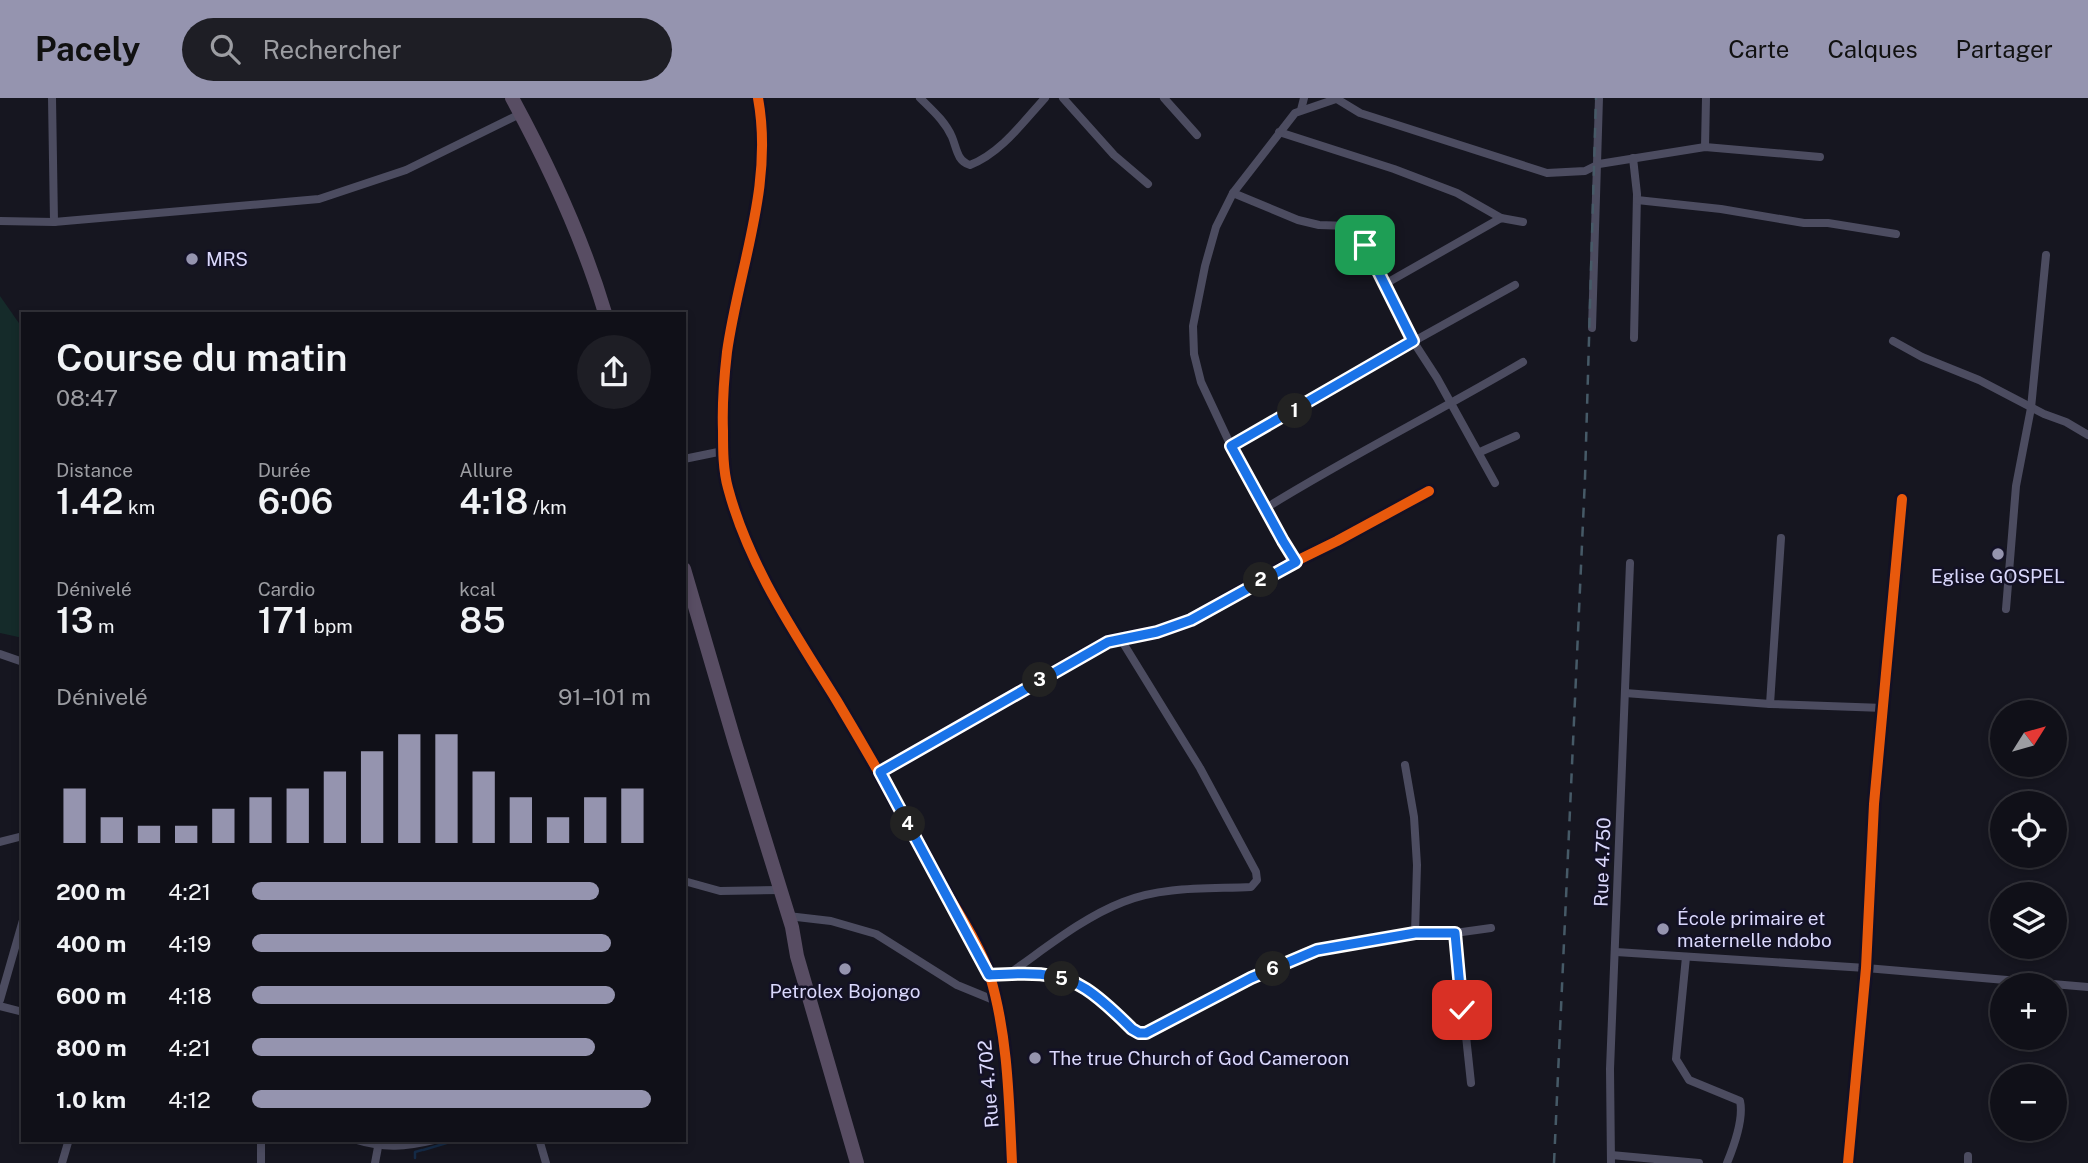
<!DOCTYPE html>
<html lang="fr">
<meta charset="utf-8">
<style>
:root{--surface:#101018;--page:#1e1e25;--text:#f1f3f6;--muted:#9c9da2;--line:#303037;--accent:#9594af}
body{margin:0;font-family:"Public Sans",sans-serif;background:var(--page);color:var(--text);height:100vh;display:flex;flex-direction:column;font-size:26px;white-space:nowrap}
*{box-sizing:border-box;margin:0}
p{font-size:23px;color:var(--muted)}
.icon{flex:none;width:38px;height:38px;fill:none;stroke:currentColor;stroke-width:2;stroke-linecap:round;stroke-linejoin:round}
.map{position:relative;flex:1;overflow:hidden}
.drawer{position:absolute;left:21px;top:214px;width:665px;height:830px;display:flex;flex-direction:column;background:var(--surface);border-radius:0px;box-shadow:0 4px 10px #0003,0 0 0 2px var(--line)}
.drawer>*{flex:none}
.needle{width:46px;rotate:53deg}
.fabs{position:absolute;left:1990px;top:602px;display:grid;gap:14px}
.fabs a{display:grid;place-items:center;width:77px;height:77px;border-radius:50%;background:var(--surface);box-shadow:0 4px 10px #0003,0 0 0 2px var(--line);font-size:35px}
.pin{position:absolute;display:grid;place-items:center;width:60px;height:60px;color:#fff;margin:-30px;border-radius:14px;box-shadow:0 4px 10px #0006}
.km{position:absolute;width:35px;height:35px;margin:-18px;border-radius:50%;background:#222;color:#fff;font-size:19px;line-height:35px;text-align:center}
.round{display:grid;place-items:center;flex:none;width:74px;height:74px;border-radius:37px;background:var(--page)}
.head{display:flex;align-items:center;justify-content:space-between;height:119px;padding:0 35px}
h1{font-size:38px;font-weight:600;line-height:52px}
.metrics{display:grid;grid-template-columns:repeat(3,1fr);gap:10px;height:119px;padding:7px 35px}
.metrics div{display:grid;align-content:center}
.metrics b{font-size:35px;font-weight:600}
.metrics small{font-size:19px;font-weight:400}
.metrics p{font-size:19px}
.chart{height:196px;padding:14px 35px}
.chart p{display:flex;justify-content:space-between}
.chart svg{width:100%;height:126px;margin-top:7px;stroke:var(--accent);stroke-width:6}
ul{padding:0 35px;list-style:none;font-size:23px}
li{display:grid;grid-template-columns:112px 84px 1fr;align-items:center;height:52px}
li i{height:18px;border-radius:9px;background:var(--accent)}
header{display:flex;align-items:center;gap:42px;box-sizing:border-box;height:98px;padding:0 35px;background:var(--accent);color:#111}
header strong{font-size:33px}
nav{display:flex;gap:38px;margin-inline-start:auto;font-size:24px}
.search{width:490px;height:63px;background:var(--page);display:flex;align-items:center;gap:18px;box-sizing:border-box;padding:0 24px;border-radius:38px;color:var(--muted);font-size:26px}
.map>svg:first-child{display:block}
.green{fill:#152b2a}
.lines{fill:none;stroke-linecap:round;stroke-linejoin:round}
.stream{stroke:#152b47;stroke-width:2.5}
.minor{stroke:#4c4c60;stroke-width:8}
.trunk{stroke:#584d63;stroke-width:14}
.rail{stroke:#465a67;stroke-width:2.5;stroke-dasharray:10 9;stroke-linecap:butt}
.cycleway-casing{stroke:#131125;stroke-width:15}
.cycleway{stroke:#e8590c;stroke-width:10}
.route-casing{stroke:#fff;stroke-width:14}
.route{stroke:#1a73e8;stroke-width:9}
.poi-dot{fill:#9594af;stroke:#131125;stroke-width:2.5}
.labels{text-anchor:middle;stroke-width:5;stroke-linejoin:round;paint-order:stroke}
.poi-label{font-size:19px;fill:#dad8fc;stroke:#131125;text-anchor:start}
.street-label{font-size:19px;fill:#dad8fc;stroke:#131125}
</style>
<header>
<strong>Pacely</strong>
<div class="search"><svg class="icon" aria-label="search" viewBox="0 0 24 24"><circle cx="10" cy="10" r="6"/><path d="M15 15l6 6"/></svg>Rechercher</div>
<nav><a>Carte</a><a>Calques</a><a>Partager</a></nav>
</header>
<div class="map">
<svg width="2088" height="1065" viewBox="0 0 2088 1065">
<rect width="100%" height="100%" fill="#161620"/>
<path class="green" d="M 0,198 L 23,231 L 23,540 L 0,535 Z"/>
<g class="lines">
<g class="stream">
<path d="M 423,1052 L 460,1041"/>
<path d="M 415,1060 L 415,1054 L 422,1052"/>
</g>
<g class="minor">
<path d="M 52,0 L 54,124"/>
<path d="M 758,0 C 774,87 739,169 727,254 C 724,280 722,307 723,333 C 723,352 723,372 728,390 C 749,469 795,535 837,603 C 871,660 904,718 936,777 C 953,807 980,846 990,878 C 1008,938 1009,1003 1012,1065"/>
<path d="M 920,0 C 932,12 945,23 952,39 C 957,51 957,63 970,67 C 1001,55 1023,24 1045,0"/>
<path d="M 1063,0 L 1114,57 L 1148,86"/>
<path d="M 1164,0 L 1197,37"/>
<path d="M 1337,1 L 1360,15 L 1547,75 L 1585,73 L 1599,66 L 1705,49 L 1820,59"/>
<path d="M 1301,12 L 1304,0"/>
<path d="M 1279,34 L 1394,71 L 1457,95 L 1501,120"/>
<path d="M 1705,49 L 1706,0"/>
<path d="M 1633,60 L 1637,96 L 1634,240"/>
<path d="M 1233,95 L 1298,122 L 1319,127 L 1349,128 L 1354,132 L 1365,147 L 1413,243 L 1437,280 L 1495,385"/>
<path d="M 1637,102 L 1721,111 L 1804,125 L 1828,125 L 1896,136"/>
<path d="M 0,123 L 54,124 L 319,101 L 406,72 L 520,16"/>
<path d="M 1385,186 L 1501,120 L 1523,124"/>
<path d="M 1592,230 L 1599,0"/>
<path d="M 1893,243 L 1922,259 L 1979,282 L 2044,316 L 2066,324 L 2088,337"/>
<path d="M 1231,348 L 1362,272 L 1515,187"/>
<path d="M 1480,354 L 1516,338"/>
<path d="M 684,361 L 723,353"/>
<path d="M 1266,410 C 1350,358 1438,314 1523,264"/>
<path d="M 1781,440 L 1770,606 L 1884,610"/>
<path d="M 1296,464 L 1283,443 L 1231,348 L 1201,284 L 1194,256 L 1193,228 L 1205,168 L 1216,129 L 1233,95 L 1295,15 L 1339,0"/>
<path d="M 2006,511 L 2016,388 L 2031,310 L 2046,157"/>
<path d="M 0,556 L 23,564"/>
<path d="M 1625,595 L 1770,606"/>
<path d="M 1405,667 L 1414,719 L 1417,767 L 1415,835"/>
<path d="M 880,674 L 1109,543 L 1157,534 L 1191,522 L 1280,471 L 1337,443 L 1429,393"/>
<path d="M 0,744 L 23,738"/>
<path d="M 684,783 L 720,793 L 780,792"/>
<path d="M 788,818 L 831,823 L 876,836 L 957,887 L 996,903"/>
<path d="M 1455,835 L 1471,985"/>
<path d="M 1616,854 L 1866,870 L 2088,889"/>
<path d="M 1686,859 L 1676,961 L 1689,982 L 1740,1003 C 1744,1021 1734,1048 1727,1065"/>
<path d="M 1010,875 C 1046,850 1082,820 1123,804 C 1162,788 1209,791 1251,789 L 1257,782 L 1256,774 L 1200,670 L 1120,540"/>
<path d="M 989,877 C 1021,875 1058,872 1086,891 C 1103,902 1118,917 1132,931 L 1139,935 L 1146,935 L 1251,880 L 1317,852 L 1415,835 L 1455,835 L 1491,830"/>
<path d="M 0,902 L 23,822"/>
<path d="M 0,908 L 23,914"/>
<path d="M 353,1041 C 386,1051 404,1049 438,1041"/>
<path d="M 539,1041 L 546,1065"/>
<path d="M 1611,1057 L 1699,1065"/>
<path d="M 62,1065 L 69,1041"/>
<path d="M 261,1065 L 261,1041"/>
<path d="M 375,1065 L 378,1049"/>
<path d="M 1611,1065 L 1610,971 L 1630,465"/>
<path d="M 1848,1065 L 1866,870 L 1874,706 L 1902,401"/>
<path d="M 1968,1065 L 1968,1058"/>
</g>
<g class="trunk">
<path d="M 512,0 C 549,68 583,141 605,215"/>
<path d="M 684,471 L 735,645 L 792,829 L 797,858 L 857,1065"/>
</g>
<path class="rail" d="M 1554,1065 L 1585,380 L 1596,0"/>
<g class="cycleway-casing">
<g id="cycleway">
<path d="M 758,0 C 774,87 739,169 727,254 C 724,280 722,307 723,333 C 723,352 723,372 728,390 C 749,469 795,535 837,603 C 871,660 904,718 936,777 C 953,807 980,846 990,878 C 1008,938 1009,1003 1012,1065"/>
<path d="M 880,674 L 1109,543 L 1157,534 L 1191,522 L 1280,471 L 1337,443 L 1429,393"/>
<path d="M 1848,1065 L 1866,870 L 1874,706 L 1902,401"/>
</g>
</g>
<use href="#cycleway" class="cycleway"/>
</g>
<g class="lines">
<g class="route-casing">
<path id="route" d="M 1365,147 L 1413,243 L 1231,348 L 1283,443 L 1296,464 L 1191,522 L 1157,534 L 1108,544 L 880,674 L 989,877 C 1021,875 1058,872 1086,891 C 1103,902 1118,917 1132,931 L 1139,935 L 1146,935 L 1251,880 L 1317,852 L 1415,835 L 1455,835 L 1462,912"/>
</g>
<use href="#route" class="route"/>
</g>
<g class="poi-dot">
<circle cx="192" cy="161" r="7"/>
<circle cx="1998" cy="456" r="7"/>
<circle cx="1663" cy="831" r="7"/>
<circle cx="845" cy="871" r="7"/>
<circle cx="1035" cy="960" r="7"/>
</g>
<g class="labels">
<g class="poi-label">
<text x="206" y="168">MRS</text>
<text x="1998" y="485" text-anchor="middle">Eglise GOSPEL</text>
<text x="1677" y="827">École primaire et<tspan x="1677" dy="22">maternelle ndobo</tspan></text>
<text x="845" y="900" text-anchor="middle">Petrolex Bojongo</text>
<text x="1049" y="967">The true Church of God Cameroon</text>
</g>
<g class="street-label">
<text transform="translate(1602 764) rotate(-88)" y="7">Rue 4.750</text>
<text transform="translate(988 986) rotate(-95)" y="7">Rue 4.702</text>
</g>
</g>
</svg>
<div class="fabs">
<a><svg class="needle" viewBox="-14 -14 28 28"><path d="M0-13l5 13h-10z" fill="#e53935"/><path d="M0 13l5-13h-10z" fill="#9c9da2"/></svg></a>
<a><svg class="icon" aria-label="locate" viewBox="0 0 24 24"><circle cx="12" cy="12" r="6"/><path d="M12 2v4M12 18v4M2 12h4M18 12h4"/></svg></a>
<a><svg class="icon" aria-label="layers" viewBox="0 0 24 24"><path d="M12 4l9 5-9 5-9-5zM3 14l9 5 9-5"/></svg></a>
<a>+</a>
<a>−</a>
</div>
<div class="pin" style="left:1365px;top:147px;background:#1e9e55"><svg class="icon" aria-label="arrive" viewBox="0 0 24 24"><path d="M6 21V4h12l-3 4 3 4H6"/></svg></div>
<div class="pin" style="left:1462px;top:912px;background:#d93025"><svg class="icon" aria-label="check" viewBox="0 0 24 24"><path d="M5 12l5 5 9-10"/></svg></div>
<b class="km" style="left:1295px;top:313px">1</b>
<b class="km" style="left:1261px;top:482px">2</b>
<b class="km" style="left:1040px;top:582px">3</b>
<b class="km" style="left:908px;top:726px">4</b>
<b class="km" style="left:1062px;top:881px">5</b>
<b class="km" style="left:1273px;top:871px">6</b>
<section class="drawer">
<div class="head"><div><h1>Course du matin</h1><p>08:47</p></div><a class="round"><svg class="icon" aria-label="share" viewBox="0 0 24 24"><path d="M12 15V3M7 8l5-5 5 5M5 13v7h14v-7"/></svg></a></div>
<div class="metrics">
<div><p>Distance</p><b>1.42<small> km</small></b></div>
<div><p>Durée</p><b>6:06</b></div>
<div><p>Allure</p><b>4:18<small> /km</small></b></div>
</div>
<div class="metrics">
<div><p>Dénivelé</p><b>13<small> m</small></b></div>
<div><p>Cardio</p><b>171<small> bpm</small></b></div>
<div><p>kcal</p><b>85</b></div>
</div>
<div class="chart"><p><span>Dénivelé</span>91–101 m</p>
<svg viewBox="0 0 160 44" preserveAspectRatio="none"><path d="M5 44V25M15 44V35M25 44V38M35 44V38M45 44V32M55 44V28M65 44V25M75 44V19M85 44V12M95 44V6M105 44V6M115 44V19M125 44V28M135 44V35M145 44V28M155 44V25"/></svg>
</div>
<ul>
<li><b>200 m</b>4:21<i style="width:87%"></i></li>
<li><b>400 m</b>4:19<i style="width:90%"></i></li>
<li><b>600 m</b>4:18<i style="width:91%"></i></li>
<li><b>800 m</b>4:21<i style="width:86%"></i></li>
<li><b>1.0 km</b>4:12<i style="width:100%"></i></li>
</ul>
</section>
</div>
